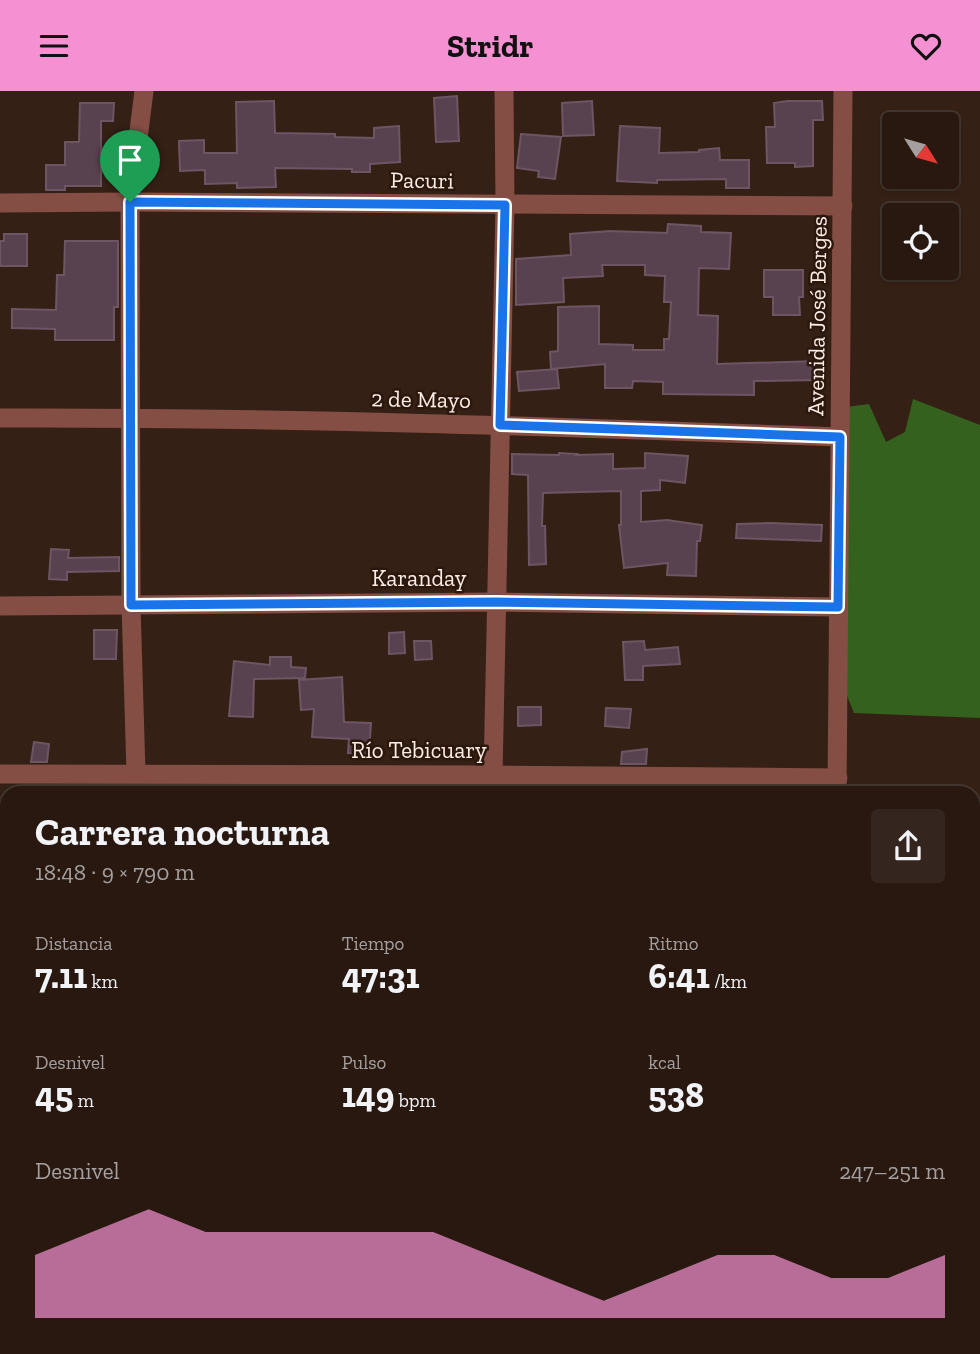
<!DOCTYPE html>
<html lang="es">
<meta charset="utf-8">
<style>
:root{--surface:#281810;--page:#34251e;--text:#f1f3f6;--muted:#a5a09f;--line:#443730;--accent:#f591d2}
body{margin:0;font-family:"Zilla Slab",serif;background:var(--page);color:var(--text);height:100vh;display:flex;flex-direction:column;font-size:26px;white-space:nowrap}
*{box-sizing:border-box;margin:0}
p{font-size:23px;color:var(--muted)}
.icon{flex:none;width:38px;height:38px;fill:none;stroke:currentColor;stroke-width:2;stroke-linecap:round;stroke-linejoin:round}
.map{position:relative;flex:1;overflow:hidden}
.details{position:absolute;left:0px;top:695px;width:980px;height:569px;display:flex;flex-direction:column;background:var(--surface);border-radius:21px 21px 0 0;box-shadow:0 2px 5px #0004,0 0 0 2px var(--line)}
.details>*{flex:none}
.needle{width:46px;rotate:127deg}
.controls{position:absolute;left:882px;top:21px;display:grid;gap:14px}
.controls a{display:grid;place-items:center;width:77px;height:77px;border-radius:7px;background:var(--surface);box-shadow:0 2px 5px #0004,0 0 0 2px var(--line);font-size:35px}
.pin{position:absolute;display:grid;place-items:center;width:60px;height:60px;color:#fff;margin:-72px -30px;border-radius:50% 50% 50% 0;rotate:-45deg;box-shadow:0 0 7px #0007}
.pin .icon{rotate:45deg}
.round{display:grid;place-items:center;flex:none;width:74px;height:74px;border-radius:7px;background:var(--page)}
.summary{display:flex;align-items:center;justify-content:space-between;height:119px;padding:0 35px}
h1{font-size:38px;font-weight:700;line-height:52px}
.metrics{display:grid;grid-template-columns:repeat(3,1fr);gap:10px;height:119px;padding:7px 35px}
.metrics div{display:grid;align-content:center}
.metrics b{font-size:35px;font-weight:700}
.metrics small{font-size:19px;font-weight:400}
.metrics p{font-size:19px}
.chart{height:196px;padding:14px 35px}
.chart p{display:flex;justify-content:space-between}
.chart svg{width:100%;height:126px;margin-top:7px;fill:var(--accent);opacity:.7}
header{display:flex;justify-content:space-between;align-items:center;height:91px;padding:0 35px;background:var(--accent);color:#111;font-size:32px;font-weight:700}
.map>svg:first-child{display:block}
.forest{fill:#34611e}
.water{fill:#000c1d;stroke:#4c5059;stroke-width:2}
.building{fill:#59424f;stroke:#6e5563;stroke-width:2}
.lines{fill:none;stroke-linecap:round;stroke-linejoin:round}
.minor{stroke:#854e44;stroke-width:19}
.route-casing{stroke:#fff;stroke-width:14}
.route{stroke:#1a73e8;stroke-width:9}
.labels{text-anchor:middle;stroke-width:5;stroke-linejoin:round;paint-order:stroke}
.street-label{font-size:23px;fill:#fcede6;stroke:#2b170c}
</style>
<header><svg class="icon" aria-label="menu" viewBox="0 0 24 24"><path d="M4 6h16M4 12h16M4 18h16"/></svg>Stridr<svg class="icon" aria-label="heart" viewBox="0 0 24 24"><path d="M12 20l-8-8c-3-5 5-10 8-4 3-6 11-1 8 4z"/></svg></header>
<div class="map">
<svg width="980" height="1263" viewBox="0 0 980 1263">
<rect width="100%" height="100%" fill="#352015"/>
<g class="forest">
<path d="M 913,308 L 980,334 L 980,627 L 854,622 L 846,602 L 839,317 L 869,313 L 886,351 L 905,341 Z"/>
<path d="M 980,723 L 980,1263 L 282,1263 L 284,1256 L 973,1256 L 973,724 Z"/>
<path d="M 0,993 L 7,996 L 7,1256 L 195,1257 L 191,1263 L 0,1263 Z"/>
</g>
<path class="water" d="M 887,1257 L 980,1259 L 980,1263 L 884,1263 Z"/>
<g class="building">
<path d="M 457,5 L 459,50 L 436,51 L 434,7 Z"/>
<path d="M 274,10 L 275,42 L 335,43 L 335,46 L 374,47 L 374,37 L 399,35 L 400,71 L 370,73 L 370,81 L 352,81 L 352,78 L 275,77 L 276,96 L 237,97 L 237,92 L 205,93 L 205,79 L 180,80 L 179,50 L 204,49 L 204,62 L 237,62 L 236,11 Z"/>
<path d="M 592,10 L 594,44 L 563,45 L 562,12 Z"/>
<path d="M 787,10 L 822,10 L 823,29 L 813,29 L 813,75 L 795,76 L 795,72 L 767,72 L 766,36 L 775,36 L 774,12 Z"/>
<path d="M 80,12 L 114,12 L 113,30 L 101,30 L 101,95 L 65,95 L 65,99 L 46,99 L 46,74 L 65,74 L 65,51 L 79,51 Z"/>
<path d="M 620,35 L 660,37 L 659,62 L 699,61 L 699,59 L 719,57 L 720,69 L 749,69 L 749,97 L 726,97 L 726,88 L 657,89 L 657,92 L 617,90 Z"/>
<path d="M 521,43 L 561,46 L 555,88 L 538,86 L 539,80 L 517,77 Z"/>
<path d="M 668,133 L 701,135 L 701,141 L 731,142 L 729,178 L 699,177 L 698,224 L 718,225 L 717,273 L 819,270 L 820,289 L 754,290 L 754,304 L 663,303 L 663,291 L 633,290 L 632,297 L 605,297 L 605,273 L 551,278 L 550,261 L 558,260 L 558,216 L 599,215 L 599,253 L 633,254 L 633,259 L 664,259 L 664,248 L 669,248 L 671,211 L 664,211 L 665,185 L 645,184 L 645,174 L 602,174 L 603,185 L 563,187 L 564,211 L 516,214 L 516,168 L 571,164 L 570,143 L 610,140 L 667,142 Z"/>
<path d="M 4,143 L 27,143 L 27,175 L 0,175 L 0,150 L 4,150 Z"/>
<path d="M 65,150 L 118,150 L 118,216 L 114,216 L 114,249 L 55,249 L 55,238 L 12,237 L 12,218 L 56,219 L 57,184 L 64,184 Z"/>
<path d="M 764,179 L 803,179 L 803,206 L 799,206 L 800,224 L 773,224 L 773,206 L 764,206 Z"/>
<path d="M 557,278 L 559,297 L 519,300 L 517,281 Z"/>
<path d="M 559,362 L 577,363 L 576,364 L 613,363 L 613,378 L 645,377 L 645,362 L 688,365 L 685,392 L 660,389 L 660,399 L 641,400 L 641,431 L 667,429 L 702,434 L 700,450 L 697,450 L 696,485 L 667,484 L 668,472 L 624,477 L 619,434 L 621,434 L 621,400 L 543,402 L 542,435 L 545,435 L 546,473 L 529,474 L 528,384 L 512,383 L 512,363 L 559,364 Z"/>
<path d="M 771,432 L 822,434 L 821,450 L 736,447 L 737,433 Z"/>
<path d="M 51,458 L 69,459 L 68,467 L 119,466 L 119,480 L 67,481 L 67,489 L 49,488 Z"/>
<path d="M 94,539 L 117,539 L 116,568 L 94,568 Z"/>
<path d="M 404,541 L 405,562 L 389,563 L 389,542 Z"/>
<path d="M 414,550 L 431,550 L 432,568 L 415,569 Z"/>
<path d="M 644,550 L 645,559 L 678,556 L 680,573 L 643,575 L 643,589 L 625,589 L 623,551 Z"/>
<path d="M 270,566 L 291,566 L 291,576 L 306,577 L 305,587 L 254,588 L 253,626 L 229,625 L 234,570 L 270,574 Z"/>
<path d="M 342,586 L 344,631 L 371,632 L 369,663 L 348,662 L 349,648 L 312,646 L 314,618 L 301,619 L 299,589 Z"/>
<path d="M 518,616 L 541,616 L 541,634 L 518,635 Z"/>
<path d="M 606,617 L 631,618 L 629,637 L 605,635 Z"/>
<path d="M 34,651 L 49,653 L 47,671 L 31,671 Z"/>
<path d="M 647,658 L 646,673 L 621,673 L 622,661 Z"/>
</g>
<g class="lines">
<g class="minor">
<path d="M 0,112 L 130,111 L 843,115"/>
<path d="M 0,327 C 280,326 560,336 840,346"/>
<path d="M 0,515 L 495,511 L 838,516"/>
<path d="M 136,682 L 131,514 L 130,111 L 144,0"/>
<path d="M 0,683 L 493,684 L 838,687"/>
<path d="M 493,684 L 505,114 L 504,0"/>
<path d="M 837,702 L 843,0"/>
<path d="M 0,1057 L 7,1057"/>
<path d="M 839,1256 L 839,1263"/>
<path d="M 118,1263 L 119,1256"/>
</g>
</g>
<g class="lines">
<g class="route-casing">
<path id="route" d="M 130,111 L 505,114 L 500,334 L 840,346 L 838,516 L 495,511 L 131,514 Z"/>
</g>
<use href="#route" class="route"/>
</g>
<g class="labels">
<g class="street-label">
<text transform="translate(422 89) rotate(1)" y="8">Pacuri</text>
<text transform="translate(817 225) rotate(-89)" y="8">Avenida José Berges</text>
<text transform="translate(421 308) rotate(1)" y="8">2 de Mayo</text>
<text x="419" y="495">Karanday</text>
<text x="419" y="667">Río Tebicuary</text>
</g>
</g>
</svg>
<div class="controls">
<a><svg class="needle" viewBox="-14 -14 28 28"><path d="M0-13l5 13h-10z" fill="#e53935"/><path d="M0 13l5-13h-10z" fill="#a5a09f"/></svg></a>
<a><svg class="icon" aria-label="locate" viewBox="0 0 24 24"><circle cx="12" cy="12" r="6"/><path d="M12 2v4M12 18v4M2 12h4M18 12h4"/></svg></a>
</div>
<div class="pin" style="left:130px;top:111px;background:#1e9e55"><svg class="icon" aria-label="arrive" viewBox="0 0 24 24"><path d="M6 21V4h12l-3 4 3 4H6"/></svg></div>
<section class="details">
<div class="summary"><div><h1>Carrera nocturna</h1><p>18:48 · 9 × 790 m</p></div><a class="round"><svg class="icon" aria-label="share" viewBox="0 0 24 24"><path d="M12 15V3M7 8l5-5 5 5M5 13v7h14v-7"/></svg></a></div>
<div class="metrics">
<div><p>Distancia</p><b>7.11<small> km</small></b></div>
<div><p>Tiempo</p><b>47:31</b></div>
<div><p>Ritmo</p><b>6:41<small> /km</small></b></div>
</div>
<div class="metrics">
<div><p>Desnivel</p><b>45<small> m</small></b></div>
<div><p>Pulso</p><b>149<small> bpm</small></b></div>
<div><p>kcal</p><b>538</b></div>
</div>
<div class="chart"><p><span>Desnivel</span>247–251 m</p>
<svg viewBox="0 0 160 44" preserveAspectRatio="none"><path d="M0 44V22L10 14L20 6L30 14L40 14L50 14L60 14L70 14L80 22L90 30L100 38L110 30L120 22L130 22L140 30L150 30L160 22V44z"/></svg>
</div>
</section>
</div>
